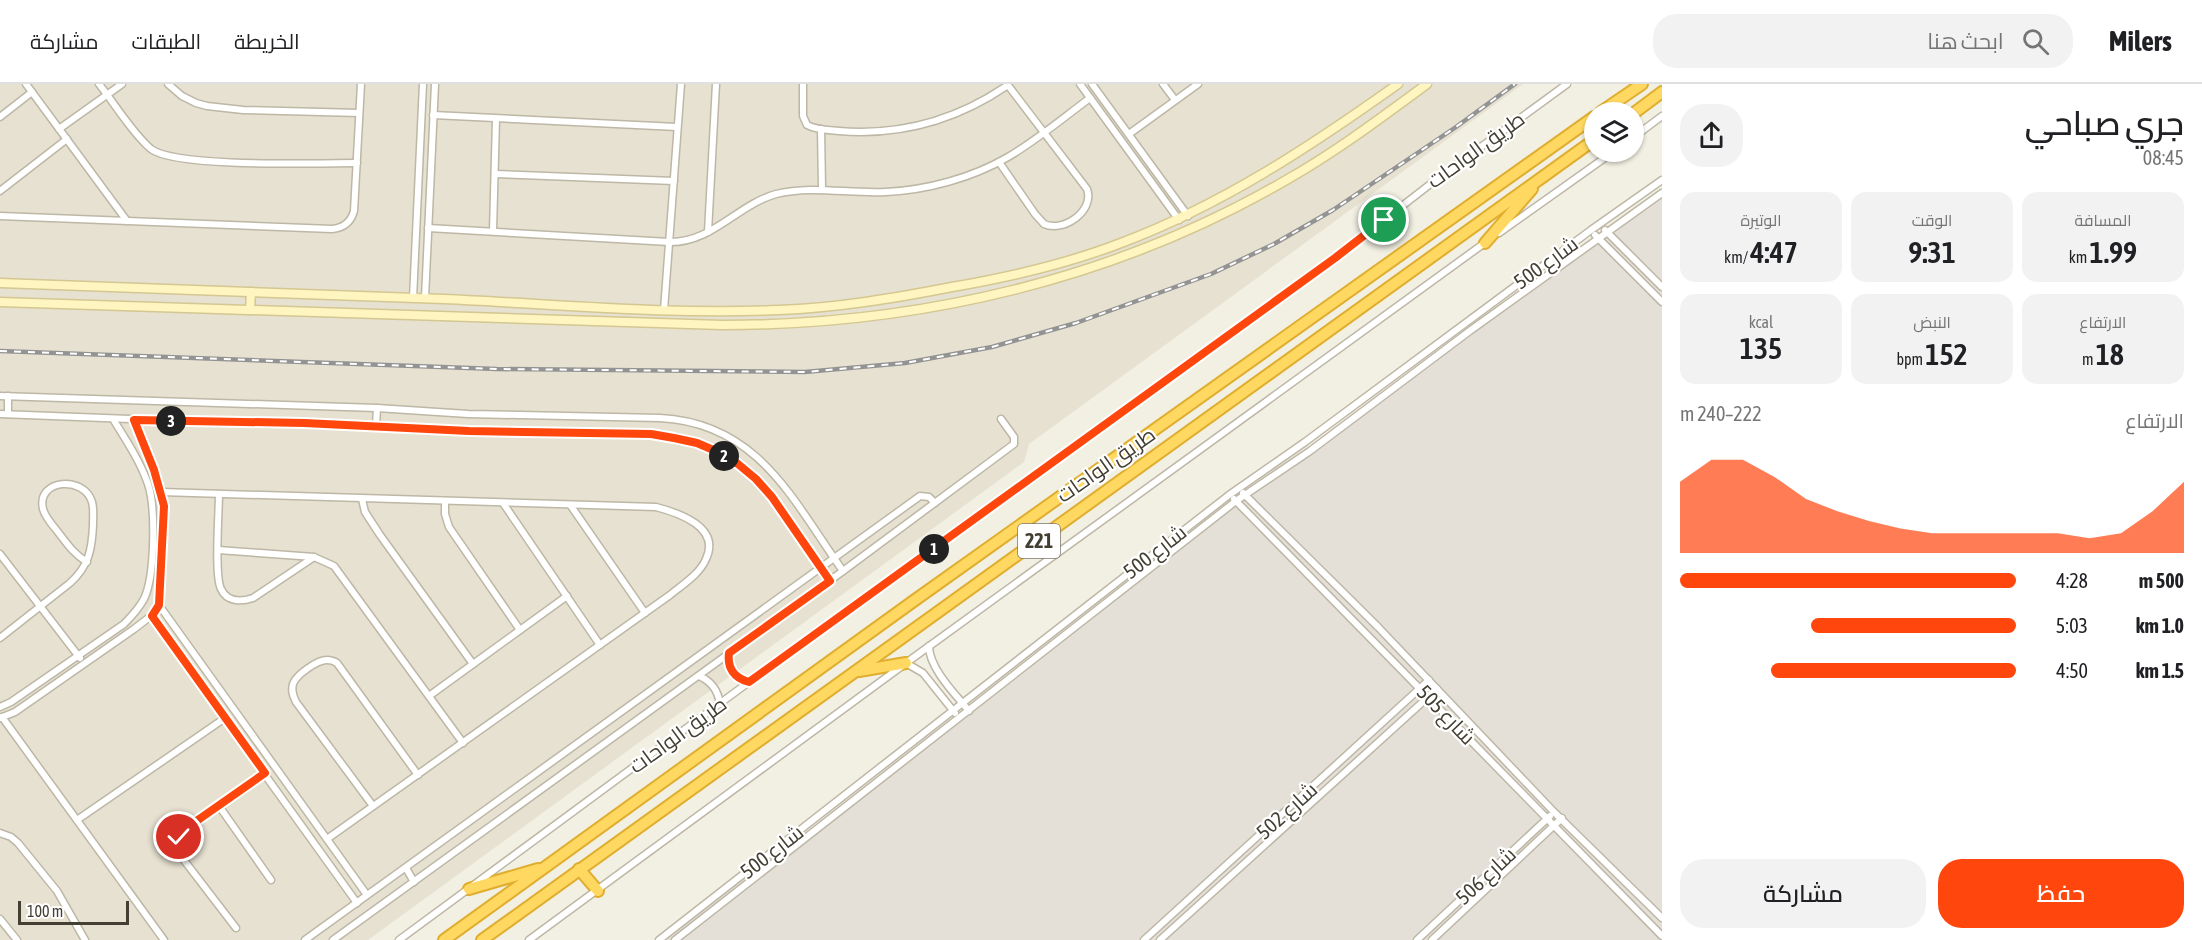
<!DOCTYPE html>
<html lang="ar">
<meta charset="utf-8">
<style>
:root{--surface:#fff;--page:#f2f2f2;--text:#202124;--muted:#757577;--line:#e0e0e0;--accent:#ff460d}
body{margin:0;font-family:"Asap Condensed",Cairo,sans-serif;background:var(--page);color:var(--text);direction:rtl;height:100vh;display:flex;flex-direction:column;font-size:22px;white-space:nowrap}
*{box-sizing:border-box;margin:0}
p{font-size:20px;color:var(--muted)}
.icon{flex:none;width:33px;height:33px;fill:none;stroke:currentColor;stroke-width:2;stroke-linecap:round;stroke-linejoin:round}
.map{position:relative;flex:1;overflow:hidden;direction:ltr}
.drawer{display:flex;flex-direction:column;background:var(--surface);width:540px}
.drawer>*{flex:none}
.fabs{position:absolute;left:1584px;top:18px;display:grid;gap:12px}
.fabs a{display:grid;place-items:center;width:60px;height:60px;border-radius:50%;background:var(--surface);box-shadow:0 2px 4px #0004;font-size:30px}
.scale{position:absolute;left:18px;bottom:15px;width:111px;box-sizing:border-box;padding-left:6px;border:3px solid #443f33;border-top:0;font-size:16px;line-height:21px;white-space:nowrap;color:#443f33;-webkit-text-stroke:4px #fff;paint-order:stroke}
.pin{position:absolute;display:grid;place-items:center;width:51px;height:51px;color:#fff;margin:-26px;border:3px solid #fff;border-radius:50%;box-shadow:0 2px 6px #0007}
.km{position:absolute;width:30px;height:30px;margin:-15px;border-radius:50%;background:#222;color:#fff;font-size:16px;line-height:30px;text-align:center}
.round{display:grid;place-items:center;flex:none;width:63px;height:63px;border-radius:24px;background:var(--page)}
.headline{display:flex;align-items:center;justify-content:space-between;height:102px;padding:0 18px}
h1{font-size:33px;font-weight:600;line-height:45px}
.metrics{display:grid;grid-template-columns:repeat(3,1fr);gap:9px;height:102px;padding:6px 18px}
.metrics div{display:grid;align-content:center;border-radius:15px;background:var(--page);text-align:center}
.metrics b{font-size:30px;font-weight:600}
.metrics small{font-size:16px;font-weight:400}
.metrics p{font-size:16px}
.chart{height:168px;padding:12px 18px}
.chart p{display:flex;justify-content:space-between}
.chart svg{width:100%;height:108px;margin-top:6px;fill:var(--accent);opacity:.7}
.action{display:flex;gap:12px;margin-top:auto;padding:12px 18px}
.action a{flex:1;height:69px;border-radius:24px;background:var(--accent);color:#fff;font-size:24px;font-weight:600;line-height:69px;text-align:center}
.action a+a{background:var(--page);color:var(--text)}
ul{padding:0 18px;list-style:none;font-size:20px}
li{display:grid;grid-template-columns:96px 72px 1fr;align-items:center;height:45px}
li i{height:15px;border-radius:8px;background:var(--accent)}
header{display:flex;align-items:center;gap:36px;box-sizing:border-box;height:84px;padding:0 30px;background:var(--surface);border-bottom:2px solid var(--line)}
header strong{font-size:28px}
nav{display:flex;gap:33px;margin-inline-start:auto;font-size:21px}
.search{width:420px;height:54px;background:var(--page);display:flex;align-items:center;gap:15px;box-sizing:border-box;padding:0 21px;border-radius:24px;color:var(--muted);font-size:22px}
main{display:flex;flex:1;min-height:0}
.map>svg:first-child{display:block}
.residential{fill:#e6e1d1}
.industrial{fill:#e4e0d8}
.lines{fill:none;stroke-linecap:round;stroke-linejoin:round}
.street-casing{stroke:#bdb7a6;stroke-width:9}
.secondary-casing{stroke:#d4c791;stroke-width:11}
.highway-casing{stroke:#e0ae2f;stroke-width:14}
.street{stroke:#fff;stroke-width:6}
.secondary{stroke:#fff5c0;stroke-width:8}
.highway{stroke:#ffd861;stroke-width:10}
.rail-casing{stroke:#939393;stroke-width:4.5}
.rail{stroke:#fff;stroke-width:2;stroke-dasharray:7;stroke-linecap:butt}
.route-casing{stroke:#fff;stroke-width:12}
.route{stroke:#ff460d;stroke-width:8}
.labels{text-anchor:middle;stroke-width:4.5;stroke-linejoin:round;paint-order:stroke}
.shield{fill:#fff;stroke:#7c7970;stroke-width:1.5}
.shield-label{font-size:20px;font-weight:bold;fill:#443f33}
.street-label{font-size:21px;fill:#443f33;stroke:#fff}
</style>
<header>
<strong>Milers</strong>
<div class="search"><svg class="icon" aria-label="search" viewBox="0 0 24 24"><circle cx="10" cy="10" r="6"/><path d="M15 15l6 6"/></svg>ابحث هنا</div>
<nav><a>الخريطة</a><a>الطبقات</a><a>مشاركة</a></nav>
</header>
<main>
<section class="drawer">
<div class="headline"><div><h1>جري صباحي</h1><p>08:45</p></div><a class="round"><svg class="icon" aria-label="share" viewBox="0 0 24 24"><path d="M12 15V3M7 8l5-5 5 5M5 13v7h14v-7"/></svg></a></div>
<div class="metrics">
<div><p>المسافة</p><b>1.99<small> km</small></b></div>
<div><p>الوقت</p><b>9:31</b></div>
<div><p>الوتيرة</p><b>4:47<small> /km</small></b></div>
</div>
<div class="metrics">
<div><p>الارتفاع</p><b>18<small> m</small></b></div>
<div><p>النبض</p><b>152<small> bpm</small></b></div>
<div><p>kcal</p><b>135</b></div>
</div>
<div class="chart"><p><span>الارتفاع</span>222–240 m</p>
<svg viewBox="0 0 160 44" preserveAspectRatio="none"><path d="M0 44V15L10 6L20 6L30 13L40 22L50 27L60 31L70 34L80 36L90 36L100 36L110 36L120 36L130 38L140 36L150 27L160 15V44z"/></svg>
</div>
<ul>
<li><b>500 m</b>4:28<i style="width:100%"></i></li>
<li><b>1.0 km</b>5:03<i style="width:61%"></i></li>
<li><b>1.5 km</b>4:50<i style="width:73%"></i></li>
</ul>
<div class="action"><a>حفظ</a><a>مشاركة</a></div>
</section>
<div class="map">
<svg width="1662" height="856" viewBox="0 0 1662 856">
<rect width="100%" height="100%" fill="#f2efe3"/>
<path class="residential" d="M 0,0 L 1523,0 L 1029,360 L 1024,378 L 368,856 L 0,856 Z"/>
<path class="industrial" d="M 1662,104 L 1662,856 L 656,856 L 973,628 L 1234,423 Z"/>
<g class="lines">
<g class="street-casing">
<g id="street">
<path d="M 26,0 L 127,137"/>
<path d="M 99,0 C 114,19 133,50 151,65 C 176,84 319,79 357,79"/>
<path d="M 168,0 L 182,12 L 196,19 L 207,22 L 243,26 L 359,29"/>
<path d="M 803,0 L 803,32 L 807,41 C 816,46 828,46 839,47 C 901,52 957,36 1008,1"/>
<path d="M 1080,0 L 1179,136"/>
<path d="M 1092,0 L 1188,132"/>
<path d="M 1163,0 L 1175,16"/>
<path d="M 433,31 L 677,43"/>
<path d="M 0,33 L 32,8"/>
<path d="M 59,45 L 122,0"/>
<path d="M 821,45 L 822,105"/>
<path d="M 1129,50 L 1198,0"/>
<path d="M 1634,53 L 1662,32"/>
<path d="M 999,78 L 1035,130 L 1044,140 C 1063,149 1095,127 1087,105 L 1007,0"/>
<path d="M 495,90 L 674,97"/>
<path d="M 0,107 L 67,55"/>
<path d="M 0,132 L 332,145 C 344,144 351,138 354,127 L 361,0"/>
<path d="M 428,144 L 669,158 C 712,159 737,121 776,110 C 813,101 848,110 886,108 C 927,106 972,94 1008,73 C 1037,56 1063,34 1090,14"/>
<path d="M 1605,146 L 1662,203"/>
<path d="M 493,147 L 496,35"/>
<path d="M 708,148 L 716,0"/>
<path d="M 1499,149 L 1613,68"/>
<path d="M 1595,151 L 1662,218"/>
<path d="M 413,214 L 423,0"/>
<path d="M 425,214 L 435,0"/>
<path d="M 664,226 L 681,0"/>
<path d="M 0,312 L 377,324 L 468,330 L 660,334 C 759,339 793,417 843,487"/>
<path d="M 8,312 L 8,330"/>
<path d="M 0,330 L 182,337 L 304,339 L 469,347 L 651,350 C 674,354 697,357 718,368 C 768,393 799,452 830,497"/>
<path d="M 376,342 L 377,324"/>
<path d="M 161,408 L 656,423 C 679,429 721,443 706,475 C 700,490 682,501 670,511 L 327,755"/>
<path d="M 1243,409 L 1378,543 L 1554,728 L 1662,834"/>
<path d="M 219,410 C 219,428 214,491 221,505 C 227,518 241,518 253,514 L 314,473"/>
<path d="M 362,415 L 365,428 L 380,451 L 473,580"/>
<path d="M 1234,415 L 1662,852"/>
<path d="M 445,417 L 445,430 L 449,443 L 520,546"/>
<path d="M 503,419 L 600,561"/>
<path d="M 571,422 L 645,529"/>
<path d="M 218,466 L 314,473 L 334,482 L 463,659"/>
<path d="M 0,470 L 80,574"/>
<path d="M 159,521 L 367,811"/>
<path d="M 151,532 L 357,819"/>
<path d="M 0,554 L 70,499 C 89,482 92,465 93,441 C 93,433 94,425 92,418 C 84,391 36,395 43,425 C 45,433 53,442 58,448 C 67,460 74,470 87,478"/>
<path d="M 929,562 C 929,584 955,610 969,627"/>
<path d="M 729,569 C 727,584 734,594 749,598"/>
<path d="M 906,579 L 923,589 L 955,629"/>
<path d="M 699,592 C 711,597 718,606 720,620"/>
<path d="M 429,612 L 567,512"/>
<path d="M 0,623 L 11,618 L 124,540 C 132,532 139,524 144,515 C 155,492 156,424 148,400 C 140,377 126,356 113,335"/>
<path d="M 2,633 L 164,856"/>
<path d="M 0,634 L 15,628 L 134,545 L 151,532 L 159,521 L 164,422 L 154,386 L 134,336"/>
<path d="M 219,722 L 271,796"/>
<path d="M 373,722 L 296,618 C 293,612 291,607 293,600 C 296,591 317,576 327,576 C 330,576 334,577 337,579 L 418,691"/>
<path d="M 77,736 L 225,634"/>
<path d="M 0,749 L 11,753 L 18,759 L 57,807 L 85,856"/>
<path d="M 406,784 L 414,798"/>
<path d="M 0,835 L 17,856"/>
<path d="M 236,844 L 180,771 L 178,757 L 185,745 L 265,689"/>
<path d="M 305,856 L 920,412 L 929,413 L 935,419"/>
<path d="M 333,856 L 843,487 L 1014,360 L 1014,353 L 1001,335"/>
<path d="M 399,856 L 749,598 L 1335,174 L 1433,98 L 1567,0"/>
<path d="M 529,856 L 906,579 L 1486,158"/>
<path d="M 659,856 L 1229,411 L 1305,358 L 1591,146 L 1662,96"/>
<path d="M 675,856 L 1236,417 L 1310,367 L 1471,246 L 1662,109"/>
<path d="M 1144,856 L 1429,596"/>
<path d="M 1160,856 L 1437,605"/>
<path d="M 1417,856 L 1550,732"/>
<path d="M 1432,856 L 1562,734"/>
</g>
</g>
<g class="secondary-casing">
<g id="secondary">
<path d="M 0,199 C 148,205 296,209 444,215 C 556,220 668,231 779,226 C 837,224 895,214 952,203 C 1010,193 1067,180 1121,159 C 1222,121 1311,62 1398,0"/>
<path d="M 0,218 L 722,241 C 920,241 1117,195 1288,95 C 1337,67 1382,33 1427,0"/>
<path d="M 250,226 L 251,208"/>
</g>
</g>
<g class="highway-casing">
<g id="highway">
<path d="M 1601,28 L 1642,0"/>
<path d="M 1634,29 L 1662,8"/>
<path d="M 1485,159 L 1532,105"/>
<path d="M 859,587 L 906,579"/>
<path d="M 579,785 L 598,807"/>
<path d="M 469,805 L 538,785"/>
<path d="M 444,856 L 915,516 L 1594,33"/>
<path d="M 482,856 L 1594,56"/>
</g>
</g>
<use href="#street" class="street"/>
<use href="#secondary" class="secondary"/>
<use href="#highway" class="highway"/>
<g class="rail-casing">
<path id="rail" d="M 0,267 L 497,285 L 805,288 L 905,279 L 992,263 L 1076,239 L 1211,190 L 1274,160 L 1333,126 L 1456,43 L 1515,0"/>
</g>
<use href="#rail" class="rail"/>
</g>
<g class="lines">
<g class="route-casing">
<path id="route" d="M 179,753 L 185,745 L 265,689 L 152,532 L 159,521 L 164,422 L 154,386 L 134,336 L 304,339 L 469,347 L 651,350 L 674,354 L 697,359 L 718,368 L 738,380 L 756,395 L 772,413 L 830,497 L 729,569 C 727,584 734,594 749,598 L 1335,174 L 1384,136"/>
</g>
<use href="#route" class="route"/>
</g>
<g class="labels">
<rect class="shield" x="1018" y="440" width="42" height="34" rx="4.5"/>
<g class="shield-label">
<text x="1039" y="464">221</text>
</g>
<g class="street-label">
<text transform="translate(1476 66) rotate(-36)" y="7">طريق الواحات</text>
<text transform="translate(1546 179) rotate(-36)" y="7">شارع 500</text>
<text transform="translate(1106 381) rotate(-35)" y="7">طريق الواحات</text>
<text transform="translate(1155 468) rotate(-38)" y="7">شارع 500</text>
<text transform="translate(1446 631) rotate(46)" y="7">شارع 505</text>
<text transform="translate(678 651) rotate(-36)" y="7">طريق الواحات</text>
<text transform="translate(1287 727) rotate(-42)" y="7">شارع 502</text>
<text transform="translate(772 768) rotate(-38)" y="7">شارع 500</text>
<text transform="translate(1486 792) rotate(-43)" y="7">شارع 506</text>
</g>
</g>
</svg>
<div class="fabs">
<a><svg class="icon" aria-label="layers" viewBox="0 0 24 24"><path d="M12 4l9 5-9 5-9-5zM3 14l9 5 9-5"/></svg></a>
</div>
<div class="scale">100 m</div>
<div class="pin" style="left:1384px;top:136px;background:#1e9e55"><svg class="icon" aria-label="arrive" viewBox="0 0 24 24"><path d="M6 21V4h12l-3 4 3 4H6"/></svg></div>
<div class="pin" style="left:179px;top:753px;background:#d93025"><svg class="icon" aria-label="check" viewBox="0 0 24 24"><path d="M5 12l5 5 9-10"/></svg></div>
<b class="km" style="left:934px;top:465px">1</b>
<b class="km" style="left:724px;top:372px">2</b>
<b class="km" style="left:171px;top:337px">3</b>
</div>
</main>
